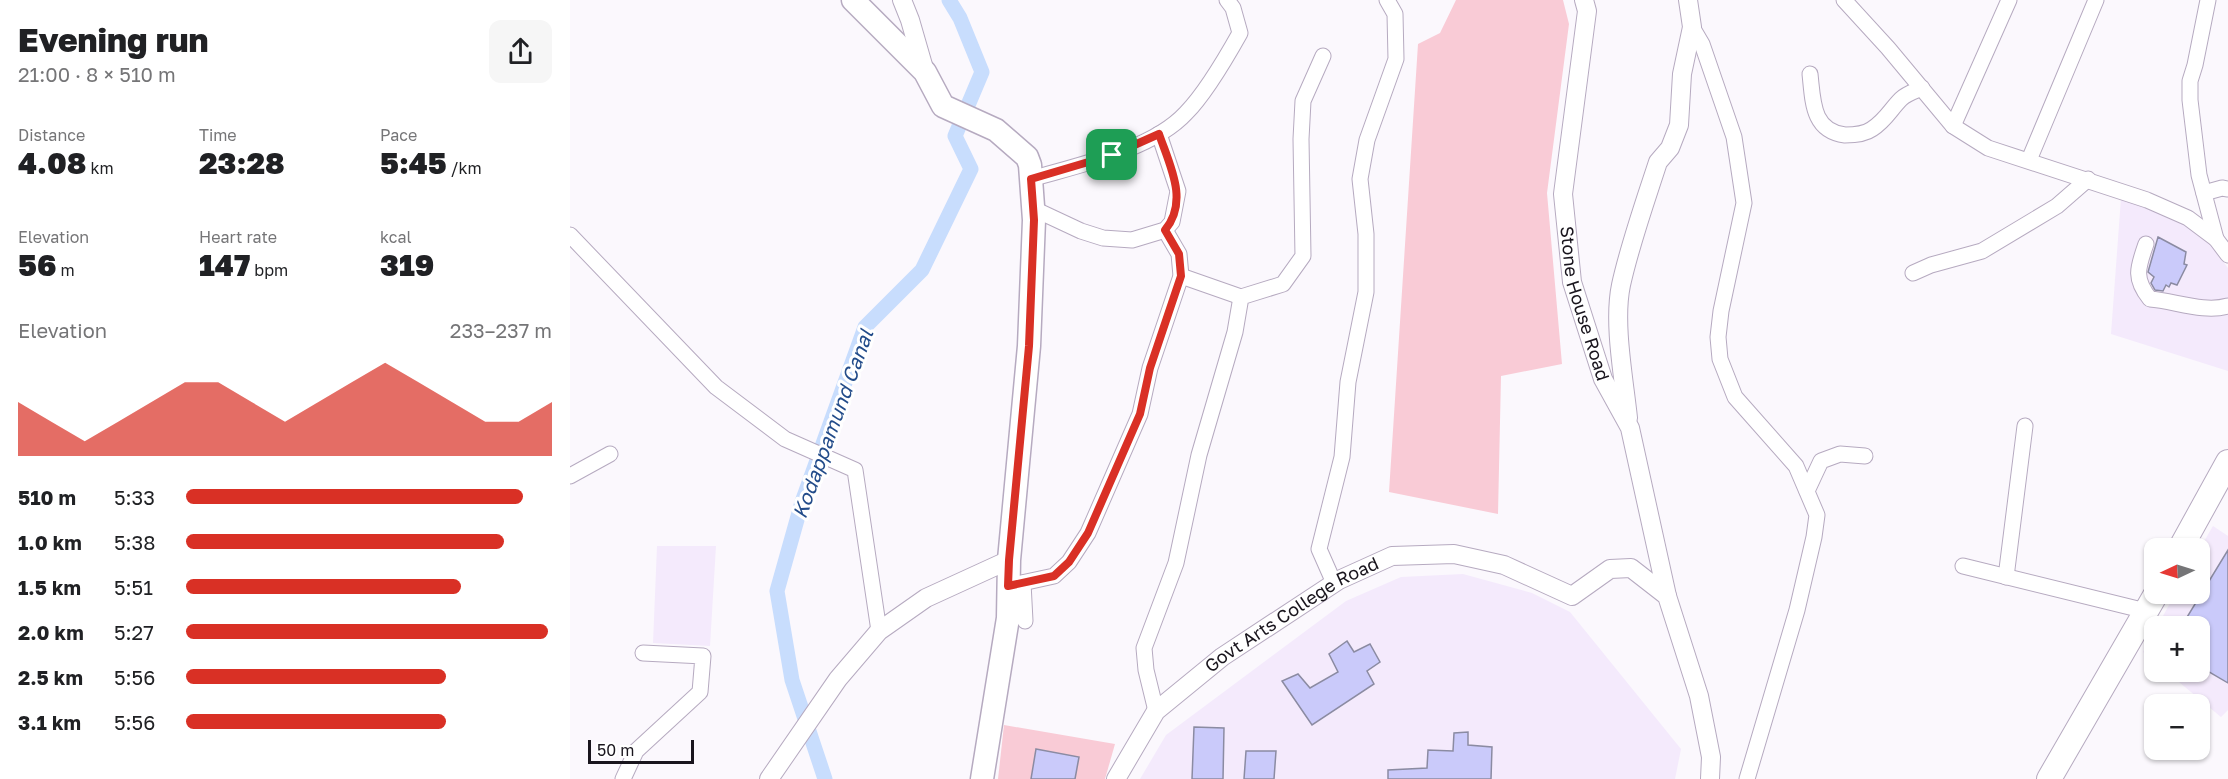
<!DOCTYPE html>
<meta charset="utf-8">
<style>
:root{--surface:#fff;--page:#f6f6f6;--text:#202124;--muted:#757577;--accent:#d93025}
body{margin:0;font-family:"Golos Text",sans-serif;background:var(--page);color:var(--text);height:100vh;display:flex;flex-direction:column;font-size:22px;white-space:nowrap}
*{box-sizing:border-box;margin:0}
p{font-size:20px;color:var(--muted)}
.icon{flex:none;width:33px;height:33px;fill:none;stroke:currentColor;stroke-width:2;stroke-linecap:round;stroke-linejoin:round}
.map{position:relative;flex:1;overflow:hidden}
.drawer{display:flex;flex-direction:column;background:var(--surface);width:570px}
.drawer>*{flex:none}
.needle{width:39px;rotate:266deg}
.buttons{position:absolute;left:1574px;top:538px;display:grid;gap:12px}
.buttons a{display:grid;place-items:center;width:66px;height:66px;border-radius:12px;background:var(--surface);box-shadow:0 2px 4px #0004;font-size:30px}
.scale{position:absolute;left:18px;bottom:15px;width:106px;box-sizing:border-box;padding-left:6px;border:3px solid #19151d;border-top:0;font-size:16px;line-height:21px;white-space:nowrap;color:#19151d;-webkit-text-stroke:4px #fff;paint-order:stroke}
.pin{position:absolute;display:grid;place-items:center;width:51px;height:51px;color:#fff;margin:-26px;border-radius:12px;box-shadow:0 3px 9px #0006}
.round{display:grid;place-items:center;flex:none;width:63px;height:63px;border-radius:12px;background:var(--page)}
.headline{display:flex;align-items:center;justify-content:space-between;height:102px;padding:0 18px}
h1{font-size:33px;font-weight:800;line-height:45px}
.metrics{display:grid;grid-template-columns:repeat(3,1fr);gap:9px;height:102px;padding:6px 18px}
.metrics div{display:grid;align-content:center}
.metrics b{font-size:30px;font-weight:800}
.metrics small{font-size:16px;font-weight:400}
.metrics p{font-size:16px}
.chart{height:168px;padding:12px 18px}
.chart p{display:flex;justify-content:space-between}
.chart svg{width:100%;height:108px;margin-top:6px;fill:var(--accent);opacity:.7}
ul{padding:0 18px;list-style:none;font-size:20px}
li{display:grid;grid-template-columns:96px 72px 1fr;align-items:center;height:45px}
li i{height:15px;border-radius:8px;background:var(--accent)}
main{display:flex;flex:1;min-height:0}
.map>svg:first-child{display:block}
.built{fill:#f4eafc}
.green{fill:#f9cbd6}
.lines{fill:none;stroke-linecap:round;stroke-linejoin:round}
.canal{stroke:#c8ddfd;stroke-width:15}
.building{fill:#cacafa;stroke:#8b8ba2;stroke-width:1.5}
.minor-casing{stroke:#b6aac0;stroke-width:17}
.tertiary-casing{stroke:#b6aac0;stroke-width:20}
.primary-casing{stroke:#b6aac0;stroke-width:25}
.trunk-casing{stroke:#b6aac0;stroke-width:26}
.minor{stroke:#fff;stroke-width:15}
.tertiary{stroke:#fff;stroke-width:18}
.primary{stroke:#fff;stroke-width:22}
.trunk{stroke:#fff;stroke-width:24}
.route-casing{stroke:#fff;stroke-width:12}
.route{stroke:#d93025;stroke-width:8}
.labels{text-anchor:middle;stroke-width:6;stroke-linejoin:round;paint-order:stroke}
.street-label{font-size:18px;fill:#19151d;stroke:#fff}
.water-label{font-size:20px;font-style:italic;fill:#234c8a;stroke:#fff}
</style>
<main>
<section class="drawer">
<div class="headline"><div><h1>Evening run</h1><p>21:00 · 8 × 510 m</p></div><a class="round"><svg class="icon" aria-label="share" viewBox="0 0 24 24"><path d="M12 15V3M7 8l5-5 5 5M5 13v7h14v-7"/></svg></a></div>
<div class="metrics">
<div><p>Distance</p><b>4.08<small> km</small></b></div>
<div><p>Time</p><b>23:28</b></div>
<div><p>Pace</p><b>5:45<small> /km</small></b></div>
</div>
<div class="metrics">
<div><p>Elevation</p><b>56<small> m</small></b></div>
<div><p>Heart rate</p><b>147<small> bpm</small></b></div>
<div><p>kcal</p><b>319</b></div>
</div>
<div class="chart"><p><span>Elevation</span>233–237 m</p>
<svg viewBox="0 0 160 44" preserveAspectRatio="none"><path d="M0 44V22L10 30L20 38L30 30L40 22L50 14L60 14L70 22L80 30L90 22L100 14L110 6L120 14L130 22L140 30L150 30L160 22V44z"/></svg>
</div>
<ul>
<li><b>510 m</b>5:33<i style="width:92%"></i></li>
<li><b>1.0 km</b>5:38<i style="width:87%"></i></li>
<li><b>1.5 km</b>5:51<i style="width:75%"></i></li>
<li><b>2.0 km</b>5:27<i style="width:99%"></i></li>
<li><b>2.5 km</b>5:56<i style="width:71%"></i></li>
<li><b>3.1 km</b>5:56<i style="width:71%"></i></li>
</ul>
</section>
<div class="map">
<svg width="1658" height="779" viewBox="0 0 1658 779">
<rect width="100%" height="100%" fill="#fbf8fd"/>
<g class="built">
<path d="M 1551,198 L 1589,210 L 1616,223 L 1636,239 L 1658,268 L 1658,371 L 1541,334 Z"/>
<path d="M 1643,526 L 1658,536 L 1658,710 L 1651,717 L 1597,672 L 1629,672 L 1629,627 L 1587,627 L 1605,594 L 1629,594 L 1629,550 Z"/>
<path d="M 87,546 L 146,546 L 140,646 L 83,643 Z"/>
<path d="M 893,574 L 962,593 L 1000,612 L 1111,749 L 1105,779 L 570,779 L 596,735 L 776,601 L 831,577 Z"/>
<path d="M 1584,632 L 1584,661 L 1573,652 Z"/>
</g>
<g class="green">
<path d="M 886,0 L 993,0 L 999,24 L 977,193 L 992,364 L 931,376 L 928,514 L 819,492 L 848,44 L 870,33 Z"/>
<path d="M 434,725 L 545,744 L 535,779 L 428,779 Z"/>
</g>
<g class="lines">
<path class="canal" d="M 255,779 L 222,680 L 207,591 L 232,502 L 295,327 L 352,270 L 401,169 L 385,136 L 412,72 L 390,18 L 379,0"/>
</g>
<g class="building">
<path d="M 1588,237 L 1616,252 L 1614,264 L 1617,265 L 1607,285 L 1601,283 L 1599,287 L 1596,285 L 1593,291 L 1585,290 L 1581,283 L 1584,277 L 1578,272 Z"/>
<path d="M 1658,550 L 1658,683 L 1629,666 L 1629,627 L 1611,627 Z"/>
<path d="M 777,641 L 784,652 L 800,644 L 810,662 L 797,671 L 804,684 L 742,725 L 712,681 L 728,674 L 740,688 L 768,672 L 759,654 Z"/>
<path d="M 624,727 L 654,728 L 653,779 L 622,779 Z"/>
<path d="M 898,732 L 898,745 L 922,747 L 921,779 L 818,779 L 818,770 L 857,768 L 858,750 L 883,751 L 884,733 Z"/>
<path d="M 466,749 L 509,757 L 505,779 L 461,779 Z"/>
<path d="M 676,751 L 706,751 L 704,779 L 674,779 Z"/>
</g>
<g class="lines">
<g class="minor-casing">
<g id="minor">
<path d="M 1274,0 L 1318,48 L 1383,126 L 1418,148 L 1577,200 L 1618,218 L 1646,239 L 1658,255"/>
<path d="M 1638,0 L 1625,65 L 1620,81 L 1620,100 L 1629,175 L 1646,239"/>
<path d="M 1122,27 L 1132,44 L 1164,137 L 1174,203 L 1151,311 L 1148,337 L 1150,359 L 1165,397 L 1226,466 L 1247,515 L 1244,537 L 1227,610 L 1177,779"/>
<path d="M 1240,74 C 1243,101 1242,131 1275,135 C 1283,135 1295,134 1302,129 C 1316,120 1320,110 1331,99 C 1336,94 1345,91 1352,88"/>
<path d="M 1383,126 L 1439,0"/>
<path d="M 1459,160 L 1526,0"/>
<path d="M 461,179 C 508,165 582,150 616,113 C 635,94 656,58 670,33 L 663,8 L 657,0"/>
<path d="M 1634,193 L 1652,188 L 1658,189"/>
<path d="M 464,209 L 511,231 L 533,238 L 562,240 L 595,230 L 602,222 L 608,191 L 589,134"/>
<path d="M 0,235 L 146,387 L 215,439 L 285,470 L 309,631"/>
<path d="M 1576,244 C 1568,267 1563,278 1580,299 C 1605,301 1634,313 1658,306"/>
<path d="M 1343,273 L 1361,265 L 1412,251 L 1487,206 L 1518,179"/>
<path d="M 611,276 L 671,297"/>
<path d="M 0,476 L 40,454"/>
<path d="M 1237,491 L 1251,461 L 1270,454 L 1295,456"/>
<path d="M 1393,566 L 1576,611"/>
<path d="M 1436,577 L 1455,426"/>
<path d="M 453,583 L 455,621"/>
<path d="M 764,583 L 749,549 L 772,457 L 778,382 L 796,292 L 796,234 L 790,179 L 797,140 L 826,59 L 825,14 L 817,0"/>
<path d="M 438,586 L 484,576 L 499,562 L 518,533 L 570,414 L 580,368 L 611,276 L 609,254 L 595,230"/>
<path d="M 586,711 L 576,670 L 574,648 L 606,563 L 629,455 L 665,332 L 671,297 L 713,284 L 733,256 L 731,139 L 733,101 L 753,56"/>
<path d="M 53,779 L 66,751 L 130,692 L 133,656 L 73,653"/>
</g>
</g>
<g class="tertiary-casing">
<g id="tertiary">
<path d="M 332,0 L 340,20 L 355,72"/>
<path id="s1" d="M 1014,0 L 1017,11 L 993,194 L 1002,282 L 1033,379 L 1060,428 L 1097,596"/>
<path d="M 1058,418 C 1054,379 1043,323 1051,285 C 1060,244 1075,202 1088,162 L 1100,148 L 1109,125 L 1112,74 L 1122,27 L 1118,0"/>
<path d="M 199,779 L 268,679 L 309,631 L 356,598 L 439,560"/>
<path id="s2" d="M 546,779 L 586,711 L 652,657 L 769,580 L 822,556 L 884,554 L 934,565 L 1002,596 L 1040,569 L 1061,568 L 1097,596 L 1129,696 L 1141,757 L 1140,779"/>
</g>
</g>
<g class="primary-casing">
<path id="primary" d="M 283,0 L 355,72 L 373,106 L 426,130 L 457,157 L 460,165 L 464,220 L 459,346 L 439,560 L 438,618 L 412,779"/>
</g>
<g class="trunk-casing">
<g id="trunk">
<path d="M 1610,549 L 1658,462"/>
<path d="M 1479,779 L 1586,594"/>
</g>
</g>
<use href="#minor" class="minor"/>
<use href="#tertiary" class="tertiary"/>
<use href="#primary" class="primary"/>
<use href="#trunk" class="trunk"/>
</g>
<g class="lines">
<g class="route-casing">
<path id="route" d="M 589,134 C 600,166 619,201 595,230 L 609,254 L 611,276 L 580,368 L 570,414 L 518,533 L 499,562 L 484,576 L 438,586 L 439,560 L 459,346 L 464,220 L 461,179 L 542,155 Z"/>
</g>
<use href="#route" class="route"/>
</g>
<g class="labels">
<g class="street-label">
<text dy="6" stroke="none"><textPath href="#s1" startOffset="308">Stone House Road</textPath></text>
<text dy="6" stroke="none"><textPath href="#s2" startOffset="246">Govt Arts College Road</textPath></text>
</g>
<g class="water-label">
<text transform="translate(263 424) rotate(-70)" y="7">Kodappamund Canal</text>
</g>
</g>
</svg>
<div class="buttons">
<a><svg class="needle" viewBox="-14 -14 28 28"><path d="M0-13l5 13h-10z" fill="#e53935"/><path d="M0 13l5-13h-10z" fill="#757577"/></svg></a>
<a>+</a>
<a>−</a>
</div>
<div class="scale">50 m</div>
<div class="pin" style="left:542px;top:155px;background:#1e9e55"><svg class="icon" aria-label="arrive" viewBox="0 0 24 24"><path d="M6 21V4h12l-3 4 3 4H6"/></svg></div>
</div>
</main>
